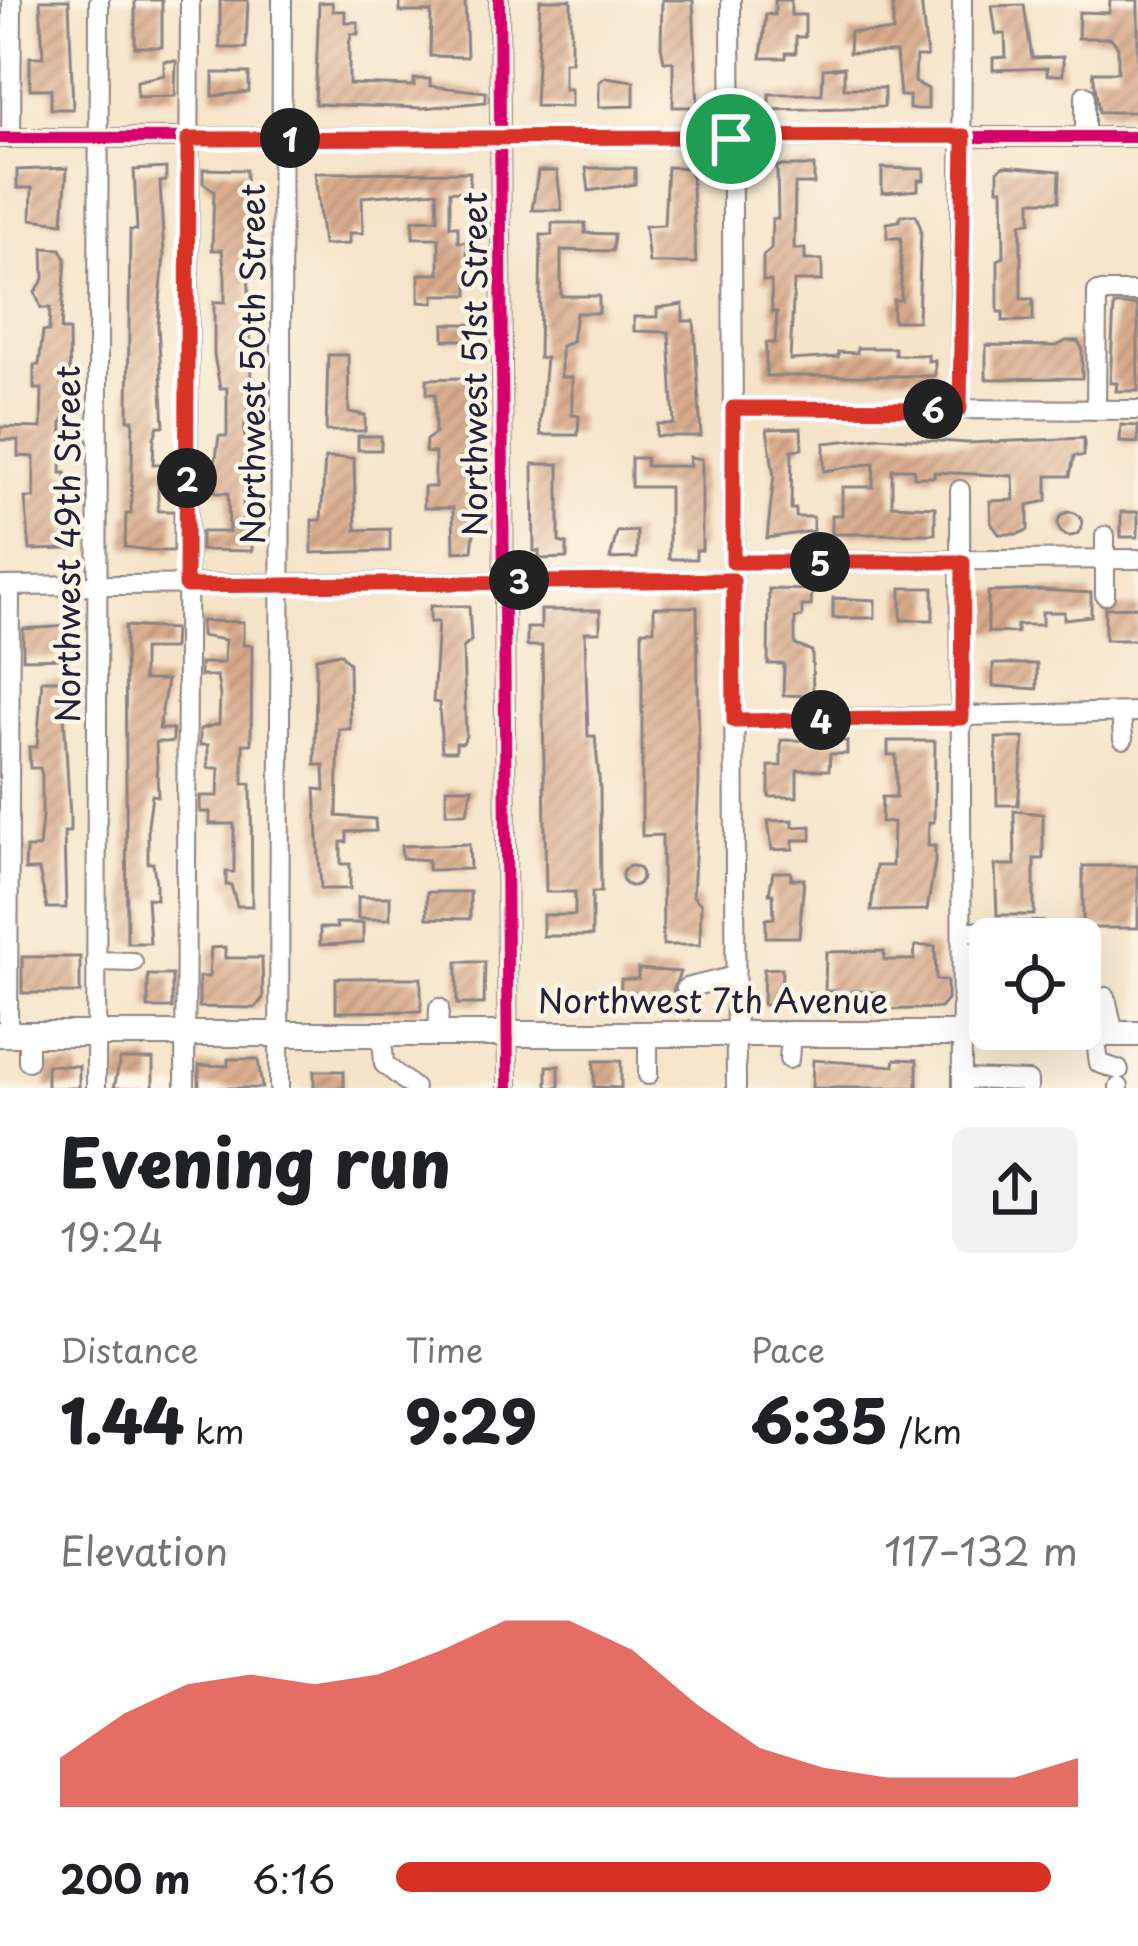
<!DOCTYPE html>
<meta charset="utf-8">
<style>
:root{--surface:#fff;--page:#f2f2f2;--text:#202124;--muted:#757577;--accent:#d93025}
body{margin:0;font-family:"Playpen Sans",sans-serif;background:var(--page);color:var(--text);height:100vh;display:flex;flex-direction:column;font-size:45px;white-space:nowrap}
*{box-sizing:border-box;margin:0}
p{font-size:39px;color:var(--muted)}
.icon{flex:none;width:66px;height:66px;fill:none;stroke:currentColor;stroke-width:2;stroke-linecap:round;stroke-linejoin:round}
.map{position:relative;height:1088px;overflow:hidden}
.sheet{display:flex;flex-direction:column;background:var(--surface);flex:1}
.sheet>*{flex:none}
.buttons{position:absolute;left:969px;top:918px;display:grid;gap:24px}
.buttons a{display:grid;place-items:center;width:132px;height:132px;border-radius:18px;background:var(--surface);box-shadow:0 12px 48px #0002;font-size:60px}
.pin{position:absolute;display:grid;place-items:center;width:102px;height:102px;color:#fff;margin:-51px;border:6px solid #fff;border-radius:50%;box-shadow:0 3px 12px #0007}
.km{position:absolute;width:60px;height:60px;margin:-30px;border-radius:50%;background:#222;color:#fff;font-size:33px;line-height:60px;text-align:center}
.round{display:grid;place-items:center;flex:none;width:126px;height:126px;border-radius:18px;background:var(--page)}
.head{display:flex;align-items:center;justify-content:space-between;height:204px;padding:0 60px}
h1{font-size:66px;font-weight:800;line-height:90px}
.stats{display:grid;grid-template-columns:repeat(3,1fr);gap:18px;height:204px;padding:12px 60px}
.stats div{display:grid;align-content:center}
.stats b{font-size:60px;font-weight:800}
.stats small{font-size:33px;font-weight:400}
.stats p{font-size:33px}
.chart{height:336px;padding:24px 60px}
.chart p{display:flex;justify-content:space-between}
.chart svg{width:100%;height:216px;margin-top:12px;fill:var(--accent);opacity:.7}
ul{padding:0 60px;list-style:none;font-size:39px}
li{display:grid;grid-template-columns:192px 144px 1fr;align-items:center;height:90px}
li i{height:30px;border-radius:15px;background:var(--accent)}
.map>svg:first-child{display:block}
.building{fill:url(#building-hatch)}
.lines{fill:none;stroke-linecap:round;stroke-linejoin:round}
.minor-casing{stroke:#8c8382;stroke-width:22}
.major-casing{stroke:#8c8382;stroke-width:28}
.minor{stroke:#fff;stroke-width:18}
.major{stroke:#fff;stroke-width:24}
.cycleway-casing{stroke:#fcf5e5;stroke-width:20}
.cycleway{stroke:#d6006c;stroke-width:12}
.route-casing{stroke:#fff;stroke-width:24}
.route{stroke:#d93025;stroke-width:15}
.labels{text-anchor:middle;stroke-width:9;stroke-linejoin:round;paint-order:stroke}
.street-label{font-size:33px;fill:#22223b;stroke:#fcf5e5}
</style>
<div class="map">
<svg width="1138" height="1088" viewBox="0 0 1138 1088">
<defs>
<pattern id="building-hatch" width="6" height="6" patternUnits="userSpaceOnUse" patternTransform="scale(3)"><rect width="6" height="6" fill="#d9ab8d"/><path d="M-1 1l2-2M0 6l6-6M5 7l2-2" fill="none" stroke="#b08b74"/></pattern>
</defs>
<rect width="100%" height="100%" fill="#fcf5e5"/>
<filter id="ink" filterUnits="userSpaceOnUse"><feTurbulence type="fractalNoise" baseFrequency=".00833" numOctaves="2"/><feDisplacementMap in="SourceGraphic" scale="24" xChannelSelector="R" yChannelSelector="G"/><feConvolveMatrix kernelMatrix="1 2 1 2 8 2 1 2 1" color-interpolation-filters="sRGB"/></filter>
<filter id="wash" filterUnits="userSpaceOnUse"><feTurbulence type="fractalNoise" baseFrequency=".004" numOctaves="4" result="noise"/><feDisplacementMap in="SourceGraphic" scale="48" xChannelSelector="R" yChannelSelector="G"/><feGaussianBlur stdDeviation="2.7" result="paint"/><feColorMatrix in="noise" values="0 0 0 0 0 0 0 0 0 0 0 0 0 0 0 0 0 1.4 0 .05"/><feComposite in="paint" operator="in"/></filter>
<g filter="url(#wash)">
<rect width="100%" height="100%" fill="#f6e4ca"/>
<g id="blocks">
<g class="building">
<path d="M 40,0 L 69,0 L 73,109 L 51,109 L 51,89 L 30,89 L 30,57 L 43,57 Z"/>
<rect x="135" y="0" width="27" height="47"/>
<path d="M 220,0 L 248,0 L 246,48 L 220,48 Z"/>
<path d="M 400,0 L 465,0 L 467,57 L 430,56 L 431,12 L 400,12 Z"/>
<path d="M 540,0 L 571,0 L 571,62 L 564,62 L 564,89 L 571,89 L 571,107 L 535,106 Z"/>
<path d="M 662,0 L 693,0 L 698,107 L 673,107 L 673,62 L 664,61 L 661,46 Z"/>
<path d="M 775,0 L 791,0 L 791,15 L 805,15 L 805,37 L 796,37 L 796,53 L 786,53 L 786,58 L 761,58 L 766,14 L 775,15 Z"/>
<path d="M 893,0 L 921,0 L 927,57 L 916,57 L 915,82 L 928,89 L 928,109 L 909,109 L 909,96 L 900,96 L 896,53 L 849,53 L 850,32 L 893,32 Z"/>
<path d="M 1110,0 L 1138,0 L 1138,112 L 1099,112 L 1093,72 L 1118,72 L 1118,47 L 1111,38 L 1078,38 L 1079,12 L 1109,13 Z"/>
<path d="M 332,2 L 333,11 L 345,11 L 345,22 L 358,22 L 358,34 L 351,34 L 349,46 L 349,84 L 414,86 L 414,79 L 430,79 L 430,86 L 486,92 L 486,102 L 423,108 L 315,104 L 319,3 Z"/>
<path d="M 1024,5 L 1032,58 L 1063,57 L 1063,75 L 1047,75 L 1047,68 L 993,70 L 993,58 L 1006,57 L 1005,34 L 996,34 L 992,6 Z"/>
<path d="M 164,61 L 176,61 L 175,96 L 137,97 L 137,81 L 164,75 Z"/>
<path d="M 844,67 L 844,88 L 884,88 L 884,107 L 769,110 L 769,94 L 822,94 L 823,69 Z"/>
<path d="M 213,73 L 249,73 L 249,92 L 213,96 Z"/>
<path d="M 605,77 L 634,81 L 634,106 L 599,107 L 599,82 Z"/>
<path d="M 777,166 L 814,166 L 814,184 L 795,184 L 794,249 L 805,249 L 805,260 L 822,260 L 822,281 L 794,281 L 790,360 L 838,357 L 838,352 L 857,353 L 857,348 L 895,348 L 895,355 L 928,355 L 928,361 L 935,360 L 935,376 L 766,376 L 766,343 L 775,343 L 777,312 L 772,312 L 771,281 L 763,281 L 763,256 L 771,249 L 772,219 L 778,219 Z"/>
<path d="M 1004,166 L 1060,171 L 1059,201 L 1031,201 L 1031,222 L 1021,223 L 1021,299 L 1033,299 L 1033,321 L 1003,321 L 1003,312 L 998,312 L 998,260 L 1004,257 L 1003,189 L 998,189 L 998,170 Z"/>
<path d="M 667,167 L 691,168 L 696,263 L 649,263 L 645,226 L 664,225 Z"/>
<path d="M 67,168 L 63,223 L 31,219 L 32,188 L 17,188 L 17,170 Z"/>
<path d="M 166,168 L 166,181 L 160,182 L 164,255 L 158,325 L 164,426 L 158,426 L 154,438 L 153,464 L 174,464 L 174,476 L 158,477 L 158,511 L 174,511 L 174,551 L 156,551 L 125,547 L 126,514 L 131,514 L 133,420 L 128,420 L 130,230 L 137,230 L 134,170 Z"/>
<path d="M 586,168 L 635,168 L 635,184 L 589,191 Z"/>
<path d="M 882,168 L 924,169 L 924,180 L 918,180 L 918,190 L 882,193 Z"/>
<path d="M 203,169 L 246,170 L 251,380 L 244,433 L 246,443 L 251,443 L 251,455 L 246,455 L 242,523 L 252,523 L 252,551 L 201,550 L 201,532 L 229,532 L 228,493 L 216,493 L 213,478 L 219,436 L 227,436 L 227,388 L 220,388 L 214,355 L 214,302 L 225,302 L 225,276 L 222,250 L 212,250 L 214,191 L 203,183 Z"/>
<path d="M 538,171 L 557,171 L 562,210 L 532,210 Z"/>
<path d="M 470,172 L 469,192 L 450,191 L 450,226 L 458,226 L 458,242 L 467,242 L 468,295 L 434,295 L 434,303 L 419,302 L 419,274 L 439,274 L 439,238 L 413,238 L 413,220 L 438,219 L 437,191 L 362,197 L 363,233 L 349,233 L 349,244 L 323,245 L 315,173 Z"/>
<path d="M 901,215 L 916,215 L 921,229 L 918,321 L 893,321 L 893,300 L 901,300 L 901,238 L 887,238 L 887,223 L 899,221 Z"/>
<path d="M 552,223 L 585,223 L 585,233 L 614,234 L 613,251 L 561,250 L 561,296 L 599,296 L 599,313 L 576,313 L 572,342 L 561,346 L 561,377 L 572,377 L 572,415 L 579,416 L 578,435 L 541,435 L 540,424 L 546,358 L 539,358 L 541,235 L 552,235 Z"/>
<path d="M 43,248 L 61,249 L 66,259 L 61,330 L 69,330 L 70,404 L 62,423 L 61,473 L 66,473 L 64,534 L 72,534 L 72,549 L 30,550 L 25,498 L 34,498 L 34,457 L 18,456 L 18,440 L 0,440 L 0,427 L 41,428 L 42,389 L 34,389 L 34,365 L 39,365 L 43,331 L 49,331 L 50,308 L 41,308 L 35,292 L 44,279 Z"/>
<path d="M 683,304 L 683,321 L 694,321 L 701,436 L 656,436 L 657,424 L 674,424 L 669,332 L 634,331 L 634,317 L 657,317 L 657,308 Z"/>
<path d="M 1114,305 L 1138,305 L 1138,391 L 1116,391 L 1117,383 L 1110,383 Z"/>
<rect x="444" y="324" width="26" height="16"/>
<path d="M 1066,341 L 1078,341 L 1082,348 L 1082,378 L 986,379 L 986,345 L 1056,346 Z"/>
<path d="M 328,355 L 348,355 L 349,412 L 365,415 L 365,431 L 326,431 Z"/>
<path d="M 462,378 L 474,382 L 465,444 L 467,514 L 475,523 L 472,551 L 454,552 L 453,508 L 424,508 L 424,487 L 435,487 L 435,453 L 425,452 L 426,440 L 435,434 L 435,394 L 427,394 L 427,379 Z"/>
<path d="M 1121,425 L 1138,426 L 1138,443 L 1120,442 Z"/>
<path d="M 801,428 L 802,449 L 792,450 L 791,509 L 796,509 L 796,517 L 813,517 L 813,531 L 767,538 L 774,476 L 767,429 Z"/>
<rect x="358" y="436" width="23" height="14"/>
<path d="M 880,437 L 968,443 L 1084,438 L 1084,456 L 1074,456 L 1070,476 L 1047,476 L 1047,501 L 1028,505 L 1028,530 L 1018,534 L 999,534 L 991,523 L 990,501 L 1014,500 L 1013,476 L 934,472 L 934,477 L 914,477 L 914,469 L 892,469 L 892,505 L 935,507 L 935,534 L 832,534 L 832,515 L 842,515 L 842,487 L 873,487 L 874,463 L 824,471 L 824,443 Z"/>
<path d="M 689,457 L 702,459 L 702,550 L 696,550 L 696,559 L 669,559 L 669,487 L 631,487 L 631,458 L 646,458 L 646,466 L 690,466 Z"/>
<path d="M 325,458 L 354,458 L 356,530 L 390,529 L 390,551 L 312,553 L 312,520 L 321,520 Z"/>
<path d="M 533,464 L 559,464 L 559,542 L 567,544 L 567,558 L 539,559 L 539,551 L 534,551 Z"/>
<circle cx="1070" cy="524" r="12"/>
<rect x="1121" y="512" width="17" height="25"/>
<path d="M 637,531 L 637,558 L 610,559 L 617,532 Z"/>
<rect x="901" y="588" width="32" height="32"/>
<path d="M 769,589 L 812,590 L 811,606 L 802,606 L 802,617 L 795,618 L 795,645 L 812,651 L 813,696 L 783,695 L 784,664 L 768,664 Z"/>
<path d="M 1041,590 L 1091,593 L 1091,616 L 1064,619 L 1064,612 L 1042,612 L 1042,625 L 1017,625 L 1017,633 L 988,632 L 988,592 Z"/>
<path d="M 833,598 L 875,600 L 875,618 L 833,618 Z"/>
<path d="M 430,606 L 469,606 L 471,641 L 463,648 L 466,736 L 463,743 L 456,743 L 456,751 L 442,751 L 439,703 L 433,702 L 438,622 L 430,622 Z"/>
<path d="M 654,607 L 697,607 L 699,782 L 693,896 L 701,904 L 700,945 L 663,945 L 662,835 L 642,836 L 642,630 L 654,630 Z"/>
<path d="M 1138,607 L 1138,640 L 1105,640 L 1105,608 Z"/>
<path d="M 541,610 L 600,610 L 600,632 L 585,632 L 588,736 L 595,736 L 600,788 L 601,892 L 592,892 L 592,936 L 543,936 L 543,915 L 575,915 L 575,892 L 546,892 L 542,646 L 527,646 L 527,628 L 541,628 Z"/>
<path d="M 201,621 L 243,622 L 243,645 L 252,645 L 251,744 L 243,744 L 243,784 L 251,784 L 252,906 L 237,906 L 231,885 L 226,885 L 226,872 L 234,872 L 234,824 L 210,824 L 210,812 L 200,812 L 200,796 L 218,796 L 219,768 L 208,768 L 208,745 L 200,745 L 200,729 L 219,724 L 220,696 L 217,676 L 200,676 L 200,663 L 224,663 L 225,640 L 201,636 Z"/>
<path d="M 70,626 L 69,658 L 23,659 L 23,629 Z"/>
<path d="M 125,626 L 174,629 L 173,649 L 143,649 L 143,680 L 167,680 L 159,729 L 173,729 L 173,742 L 156,742 L 158,796 L 152,795 L 148,825 L 148,863 L 153,863 L 156,883 L 156,899 L 147,898 L 150,943 L 127,943 Z"/>
<path d="M 340,653 L 349,663 L 350,729 L 339,729 L 337,816 L 375,819 L 376,831 L 347,832 L 347,842 L 341,842 L 341,864 L 350,864 L 350,889 L 321,889 L 315,789 L 325,790 L 324,765 L 315,765 L 316,658 Z"/>
<path d="M 993,664 L 1037,664 L 1037,689 L 993,686 Z"/>
<path d="M 42,680 L 62,680 L 70,817 L 70,832 L 64,832 L 66,908 L 47,908 L 39,870 L 25,870 L 26,848 L 39,848 L 42,817 L 42,775 L 40,768 L 30,768 L 29,747 L 37,747 Z"/>
<path d="M 996,738 L 1024,738 L 1018,805 L 997,805 Z"/>
<path d="M 781,740 L 847,741 L 847,754 L 830,754 L 829,770 L 797,770 L 797,797 L 769,797 L 769,766 L 781,766 Z"/>
<path d="M 888,741 L 935,741 L 934,822 L 929,822 L 928,846 L 935,846 L 935,862 L 927,910 L 871,911 L 876,866 L 892,866 L 893,822 L 881,822 L 882,797 L 896,797 L 896,755 L 888,755 Z"/>
<path d="M 446,788 L 472,788 L 467,813 L 446,813 Z"/>
<path d="M 1014,811 L 1043,814 L 1043,859 L 1034,859 L 1034,915 L 997,915 L 995,865 L 1015,865 Z"/>
<path d="M 793,820 L 793,827 L 811,826 L 811,840 L 793,840 L 793,849 L 772,850 L 768,821 Z"/>
<path d="M 469,844 L 470,869 L 428,870 L 428,860 L 402,858 L 401,846 Z"/>
<circle cx="632" cy="876" r="10"/>
<rect x="1083" y="866" width="55" height="62"/>
<path d="M 773,872 L 791,872 L 791,879 L 804,879 L 799,937 L 766,937 L 766,919 L 774,918 L 773,894 L 769,894 Z"/>
<path d="M 427,892 L 470,892 L 470,919 L 427,918 Z"/>
<rect x="358" y="897" width="32" height="22"/>
<path d="M 336,923 L 363,923 L 363,943 L 320,945 L 320,928 L 337,928 Z"/>
<path d="M 915,946 L 935,946 L 936,980 L 947,981 L 947,1000 L 940,1008 L 883,1010 L 883,992 L 852,991 L 844,1011 L 836,991 L 825,991 L 826,952 L 884,951 L 884,960 L 914,960 Z"/>
<path d="M 225,947 L 225,958 L 262,958 L 263,998 L 255,1008 L 199,1007 L 199,977 L 209,977 L 211,948 Z"/>
<rect x="22" y="957" width="58" height="36"/>
<path d="M 457,962 L 485,962 L 484,1004 L 457,1004 Z"/>
<path d="M 782,968 L 781,1005 L 763,1005 L 764,969 Z"/>
<path d="M 638,969 L 680,972 L 673,990 L 679,1002 L 620,1008 L 621,979 L 638,979 Z"/>
<rect x="148" y="975" width="24" height="33"/>
<path d="M 336,978 L 421,978 L 421,1011 L 336,1012 Z"/>
<path d="M 120,1059 L 153,1059 L 153,1088 L 114,1088 Z"/>
<path d="M 228,1059 L 258,1059 L 262,1088 L 199,1088 L 199,1065 L 228,1066 Z"/>
<path d="M 895,1059 L 917,1060 L 917,1088 L 812,1088 L 813,1060 L 894,1066 Z"/>
<path d="M 594,1061 L 621,1061 L 621,1088 L 594,1087 Z"/>
<path d="M 47,1065 L 79,1066 L 79,1088 L 47,1088 Z"/>
<rect x="547" y="1066" width="12" height="22"/>
<rect x="314" y="1071" width="30" height="17"/>
</g>
</g>
</g>
<g filter="url(#ink)">
<use href="#blocks" fill-opacity="0" stroke="#8c8382" stroke-width="3"/>
<g class="lines">
<g class="minor-casing">
<g id="minor">
<path d="M 499,0 L 508,1088"/>
<path d="M 731,0 L 736,1088"/>
<path d="M 1085,137 L 1085,95"/>
<path d="M 0,138 L 1138,137"/>
<path d="M 11,139 L 12,0"/>
<path d="M 732,408 L 1138,410"/>
<path d="M 960,409 L 962,0"/>
<path d="M 1096,410 L 1097,292 L 1138,292"/>
<path d="M 960,490 L 962,1088"/>
<path d="M 1105,536 L 1105,595"/>
<path d="M 733,562 L 1138,559"/>
<path d="M 0,586 L 733,580"/>
<path d="M 1121,713 L 1123,739"/>
<path d="M 734,721 L 1138,712"/>
<path d="M 962,931 L 1041,931"/>
<path d="M 962,951 L 990,951"/>
<path d="M 96,961 L 133,962"/>
<path d="M 962,986 L 990,987"/>
<path d="M 686,988 L 735,976"/>
<path d="M 1106,997 L 1114,1034"/>
<path d="M 8,1034 L 10,587"/>
<path d="M 28,1034 L 28,1061"/>
<path d="M 382,1034 L 384,1064 L 414,1088"/>
<path d="M 438,1034 L 439,1008"/>
<path d="M 648,1034 L 648,1075"/>
<path d="M 1095,1034 L 1099,1063 L 1119,1070"/>
<path d="M 789,1059 L 791,1034"/>
<path d="M 962,1079 L 1028,1081 L 1028,1088"/>
<path d="M 1119,1087 L 1119,1088"/>
<path d="M 96,1088 L 99,0"/>
<path d="M 185,1088 L 190,0"/>
<path d="M 279,1088 L 282,0"/>
</g>
</g>
<g class="major-casing">
<path id="major" d="M 0,1034 L 1138,1034"/>
</g>
<use href="#minor" class="minor"/>
<use href="#major" class="major"/>
<g class="cycleway-casing">
<g id="cycleway">
<path d="M 499,0 L 508,1088"/>
<path d="M 0,138 L 1138,137"/>
</g>
</g>
<use href="#cycleway" class="cycleway"/>
</g>
</g>
<g class="lines" filter="url(#ink)">
<g class="route-casing">
<path id="route" d="M 964,136 L 960,409 L 733,408 L 733,562 L 963,562 L 962,718 L 734,721 L 733,580 L 186,586 L 188,139 Z"/>
</g>
<use href="#route" class="route"/>
</g>
<g class="labels">
<g class="street-label">
<text transform="translate(253 364) rotate(-90)" y="12">Northwest 50th Street</text>
<text transform="translate(475 364) rotate(-90)" y="12">Northwest 51st Street</text>
<text transform="translate(68 544) rotate(-90)" y="12">Northwest 49th Street</text>
<text x="713" y="1013">Northwest 7th Avenue</text>
</g>
</g>
</svg>
<div class="buttons">
<a><svg class="icon" aria-label="locate" viewBox="0 0 24 24"><circle cx="12" cy="12" r="6"/><path d="M12 2v4M12 18v4M2 12h4M18 12h4"/></svg></a>
</div>
<div class="pin" style="left:731px;top:139px;background:#1e9e55"><svg class="icon" aria-label="arrive" viewBox="0 0 24 24"><path d="M6 21V4h12l-3 4 3 4H6"/></svg></div>
<b class="km" style="left:290px;top:138px">1</b>
<b class="km" style="left:187px;top:478px">2</b>
<b class="km" style="left:519px;top:580px">3</b>
<b class="km" style="left:821px;top:720px">4</b>
<b class="km" style="left:820px;top:562px">5</b>
<b class="km" style="left:933px;top:409px">6</b>
</div>
<section class="sheet">
<div class="head"><div><h1>Evening run</h1><p>19:24</p></div><a class="round"><svg class="icon" aria-label="share" viewBox="0 0 24 24"><path d="M12 15V3M7 8l5-5 5 5M5 13v7h14v-7"/></svg></a></div>
<div class="stats">
<div><p>Distance</p><b>1.44<small> km</small></b></div>
<div><p>Time</p><b>9:29</b></div>
<div><p>Pace</p><b>6:35<small> /km</small></b></div>
</div>
<div class="chart"><p><span>Elevation</span>117–132 m</p>
<svg viewBox="0 0 160 44" preserveAspectRatio="none"><path d="M0 44V34L10 25L20 19L30 17L40 19L50 17L60 12L70 6L80 6L90 12L100 23L110 32L120 36L130 38L140 38L150 38L160 34V44z"/></svg>
</div>
<ul>
<li><b>200 m</b>6:16<i style="width:96%"></i></li>
</ul>
</section>
